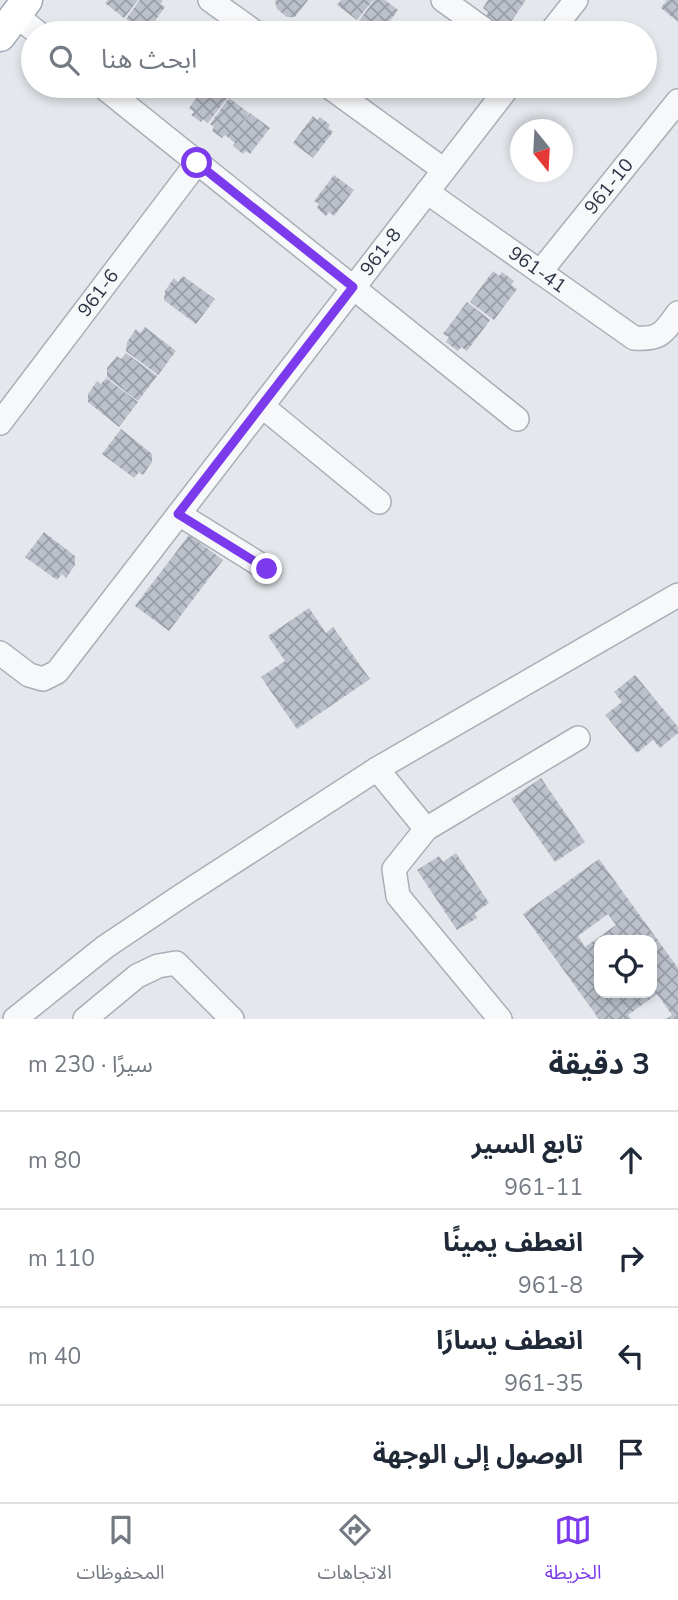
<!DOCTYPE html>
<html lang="ar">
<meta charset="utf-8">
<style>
:root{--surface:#fff;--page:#f2f2f3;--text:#1f2937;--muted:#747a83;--line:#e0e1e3;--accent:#7c3aed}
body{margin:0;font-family:"Nunito Sans","Noto Sans Arabic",sans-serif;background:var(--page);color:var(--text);direction:rtl}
.controls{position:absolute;right:21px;bottom:21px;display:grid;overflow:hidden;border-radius:14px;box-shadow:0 4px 10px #0003}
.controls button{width:63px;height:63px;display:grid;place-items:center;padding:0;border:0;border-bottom:2px solid var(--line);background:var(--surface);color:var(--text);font:35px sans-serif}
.compass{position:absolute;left:510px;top:119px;width:63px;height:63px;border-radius:50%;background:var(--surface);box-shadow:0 4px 10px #0003;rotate:162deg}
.stop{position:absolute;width:21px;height:21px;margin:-16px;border:5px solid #7c3aed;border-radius:50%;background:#fff}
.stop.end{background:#7c3aed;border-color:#fff;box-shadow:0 2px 7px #0008}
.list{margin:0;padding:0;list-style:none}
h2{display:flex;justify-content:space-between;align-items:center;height:91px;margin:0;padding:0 28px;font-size:30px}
h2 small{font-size:23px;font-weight:400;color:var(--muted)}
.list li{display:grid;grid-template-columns:46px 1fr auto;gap:21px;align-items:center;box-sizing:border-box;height:98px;padding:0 28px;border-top:2px solid var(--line)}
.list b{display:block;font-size:26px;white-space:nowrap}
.list p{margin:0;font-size:23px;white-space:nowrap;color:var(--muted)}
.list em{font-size:23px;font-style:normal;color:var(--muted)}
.icon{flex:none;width:38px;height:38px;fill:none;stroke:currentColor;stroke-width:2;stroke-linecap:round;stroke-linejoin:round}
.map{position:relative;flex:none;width:678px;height:1019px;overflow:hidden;direction:ltr}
.search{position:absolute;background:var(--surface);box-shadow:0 4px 10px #0003;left:21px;right:21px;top:21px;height:77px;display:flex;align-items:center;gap:18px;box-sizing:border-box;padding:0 24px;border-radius:38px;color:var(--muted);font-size:26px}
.sheet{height:483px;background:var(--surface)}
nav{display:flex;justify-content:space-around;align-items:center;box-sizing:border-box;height:98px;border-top:2px solid var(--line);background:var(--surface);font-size:19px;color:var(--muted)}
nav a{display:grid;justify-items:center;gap:4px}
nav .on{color:var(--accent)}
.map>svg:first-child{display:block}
</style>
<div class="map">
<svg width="678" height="1019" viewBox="0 0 678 1019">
<defs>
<pattern id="building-cross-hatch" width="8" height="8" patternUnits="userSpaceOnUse" patternTransform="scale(1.75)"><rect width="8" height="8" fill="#bbc0ca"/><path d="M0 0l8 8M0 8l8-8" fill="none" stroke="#989da6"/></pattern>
</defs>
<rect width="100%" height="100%" fill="#e4e7ec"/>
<path fill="url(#building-cross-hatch)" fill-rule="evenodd" d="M 108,0 L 138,0 L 124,18 L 105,3 Z
M 140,0 L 161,0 L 163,1 L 160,4 L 165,7 L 146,33 L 126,19 Z
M 276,0 L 308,0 L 295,17 L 287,17 L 277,9 L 275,2 Z
M 341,0 L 373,0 L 357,20 L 337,5 Z
M 374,0 L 385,0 L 398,10 L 381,33 L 375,33 L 359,21 Z
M 488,0 L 526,0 L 508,26 L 501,22 L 498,26 L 486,16 L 488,12 L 483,8 Z
M 667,0 L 678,0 L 678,22 L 661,8 Z
M 205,86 L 213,86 L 228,97 L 208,123 L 203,119 L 201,122 L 191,115 L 194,112 L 189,108 Z
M 229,98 L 249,113 L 238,130 L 250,113 L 270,128 L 250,154 L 246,151 L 243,154 L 233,146 L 235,143 L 225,135 L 222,138 L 212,131 L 214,127 L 210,124 Z
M 313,116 L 317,120 L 320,117 L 330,125 L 328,128 L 333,132 L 313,158 L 293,143 Z
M 334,175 L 354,190 L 334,216 L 329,212 L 326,216 L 317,208 L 319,204 L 314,201 Z
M 493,271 L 499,276 L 502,272 L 514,281 L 511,285 L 517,289 L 494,320 L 470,302 Z
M 183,276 L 215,299 L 196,324 L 164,300 L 165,291 L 174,278 L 178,282 Z
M 467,302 L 490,320 L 467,351 L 461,347 L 458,351 L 446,342 L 449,337 L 443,334 Z
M 145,327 L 176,351 L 158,375 L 126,351 L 127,342 L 136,329 L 140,333 Z
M 126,353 L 157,376 L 138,401 L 107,377 L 107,368 L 117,356 L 121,359 Z
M 106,378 L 138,402 L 119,427 L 88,402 L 88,394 L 97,381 L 101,384 Z
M 121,429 L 152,454 L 152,462 L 143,475 L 139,472 L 134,478 L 102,454 Z
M 44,532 L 75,556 L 75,565 L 66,578 L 62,574 L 57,580 L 25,557 Z
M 189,535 L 223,560 L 169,631 L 135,606 Z
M 309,608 L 326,633 L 333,627 L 370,679 L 297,729 L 261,677 L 285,661 L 268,636 Z
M 635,675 L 678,727 L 678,733 L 660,748 L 653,740 L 637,753 L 605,715 L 622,702 L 614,692 Z
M 541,778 L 585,842 L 555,862 L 511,799 Z
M 456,853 L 489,903 L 475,913 L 477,918 L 457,930 L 417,870 L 439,856 L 443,862 Z
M 599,859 L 678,968 L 678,1019 L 666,1019 L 672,1015 L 657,994 L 628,1015 L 631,1019 L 599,1019 L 523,914 ZM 608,914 L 616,925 L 585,947 L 578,936 ZM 599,940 L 652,940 L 652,993 L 599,993 L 599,968 L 595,962 L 599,959 Z"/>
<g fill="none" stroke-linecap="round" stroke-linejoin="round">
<g stroke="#a9aeb7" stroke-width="26">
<g id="minor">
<path d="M 210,0 L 256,33"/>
<path d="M 443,0 L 489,33"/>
<path d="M 16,15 L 38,33"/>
<path d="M 550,33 L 576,0"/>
<path d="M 102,86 L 517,419"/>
<path d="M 328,86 L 444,170"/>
<path id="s1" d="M 427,192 L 634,338 C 661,340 663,333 678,313"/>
<path id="s2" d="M 540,272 L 678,101"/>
<path d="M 262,406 L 379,502"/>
<path id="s3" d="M 0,423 L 197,163"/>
<path d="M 179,514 L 267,569"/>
<path id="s4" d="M 0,653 L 29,675 L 43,679 L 57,672 L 509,86"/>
<path d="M 377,769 L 426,829"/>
<path d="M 15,1019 L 105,947 L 181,896 L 377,769 L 678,595"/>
<path d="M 85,1019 L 137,976 L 158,966 L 176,963 L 232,1019"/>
<path d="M 500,1019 L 398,896 L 394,869 L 426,829 L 578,738"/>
</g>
</g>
<g stroke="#a3abb8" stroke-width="33">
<path id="major" d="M 0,36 L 27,0"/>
</g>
<use href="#minor" stroke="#f7f8fa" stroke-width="23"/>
<use href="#major" stroke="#fff" stroke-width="30"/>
</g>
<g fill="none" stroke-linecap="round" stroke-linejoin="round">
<path stroke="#7c3aed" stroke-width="9" d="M 197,163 L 353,287 L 178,514 L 267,569"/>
</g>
<g text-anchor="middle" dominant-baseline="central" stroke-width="7" stroke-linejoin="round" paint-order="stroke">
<g font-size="19" fill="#2b3445" stroke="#f4f6f9">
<text stroke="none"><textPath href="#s2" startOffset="110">961-10</textPath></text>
<text stroke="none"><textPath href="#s4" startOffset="597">961-8</textPath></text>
<text stroke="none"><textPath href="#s1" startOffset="135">961-41</textPath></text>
<text stroke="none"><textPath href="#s3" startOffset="163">961-6</textPath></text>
</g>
</g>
</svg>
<div class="controls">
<button><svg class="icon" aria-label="locate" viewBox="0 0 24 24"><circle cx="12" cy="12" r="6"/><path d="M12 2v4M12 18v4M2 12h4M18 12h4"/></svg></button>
</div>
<svg class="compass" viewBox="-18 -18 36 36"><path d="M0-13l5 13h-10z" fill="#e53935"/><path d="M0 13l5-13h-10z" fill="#747a83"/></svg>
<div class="stop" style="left:197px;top:163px"></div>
<div class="stop end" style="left:267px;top:569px"></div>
<div class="search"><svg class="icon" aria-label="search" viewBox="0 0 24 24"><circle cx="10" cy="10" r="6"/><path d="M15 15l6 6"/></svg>ابحث هنا</div>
</div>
<section class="sheet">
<h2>3 دقيقة<small>سيرًا · 230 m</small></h2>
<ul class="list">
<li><svg class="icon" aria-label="ahead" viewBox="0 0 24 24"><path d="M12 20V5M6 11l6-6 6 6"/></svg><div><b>تابع السير</b><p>961-11</p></div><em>80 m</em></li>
<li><svg class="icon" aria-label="right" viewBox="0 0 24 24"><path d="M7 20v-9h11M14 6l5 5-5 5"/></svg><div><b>انعطف يمينًا</b><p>961-8</p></div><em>110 m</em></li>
<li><svg class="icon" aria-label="left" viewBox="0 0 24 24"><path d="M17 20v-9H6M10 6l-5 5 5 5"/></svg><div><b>انعطف يسارًا</b><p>961-35</p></div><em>40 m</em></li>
<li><svg class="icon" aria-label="arrive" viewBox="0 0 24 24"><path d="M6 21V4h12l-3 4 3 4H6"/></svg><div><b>الوصول إلى الوجهة</b></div></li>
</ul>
</section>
<nav>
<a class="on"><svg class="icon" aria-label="map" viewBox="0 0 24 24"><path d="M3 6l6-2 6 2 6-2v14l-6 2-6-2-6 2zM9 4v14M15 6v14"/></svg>الخريطة</a>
<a><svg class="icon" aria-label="directions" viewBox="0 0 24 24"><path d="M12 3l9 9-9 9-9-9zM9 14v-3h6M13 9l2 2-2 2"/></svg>الاتجاهات</a>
<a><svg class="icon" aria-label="saved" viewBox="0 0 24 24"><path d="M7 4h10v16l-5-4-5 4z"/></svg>المحفوظات</a>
</nav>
